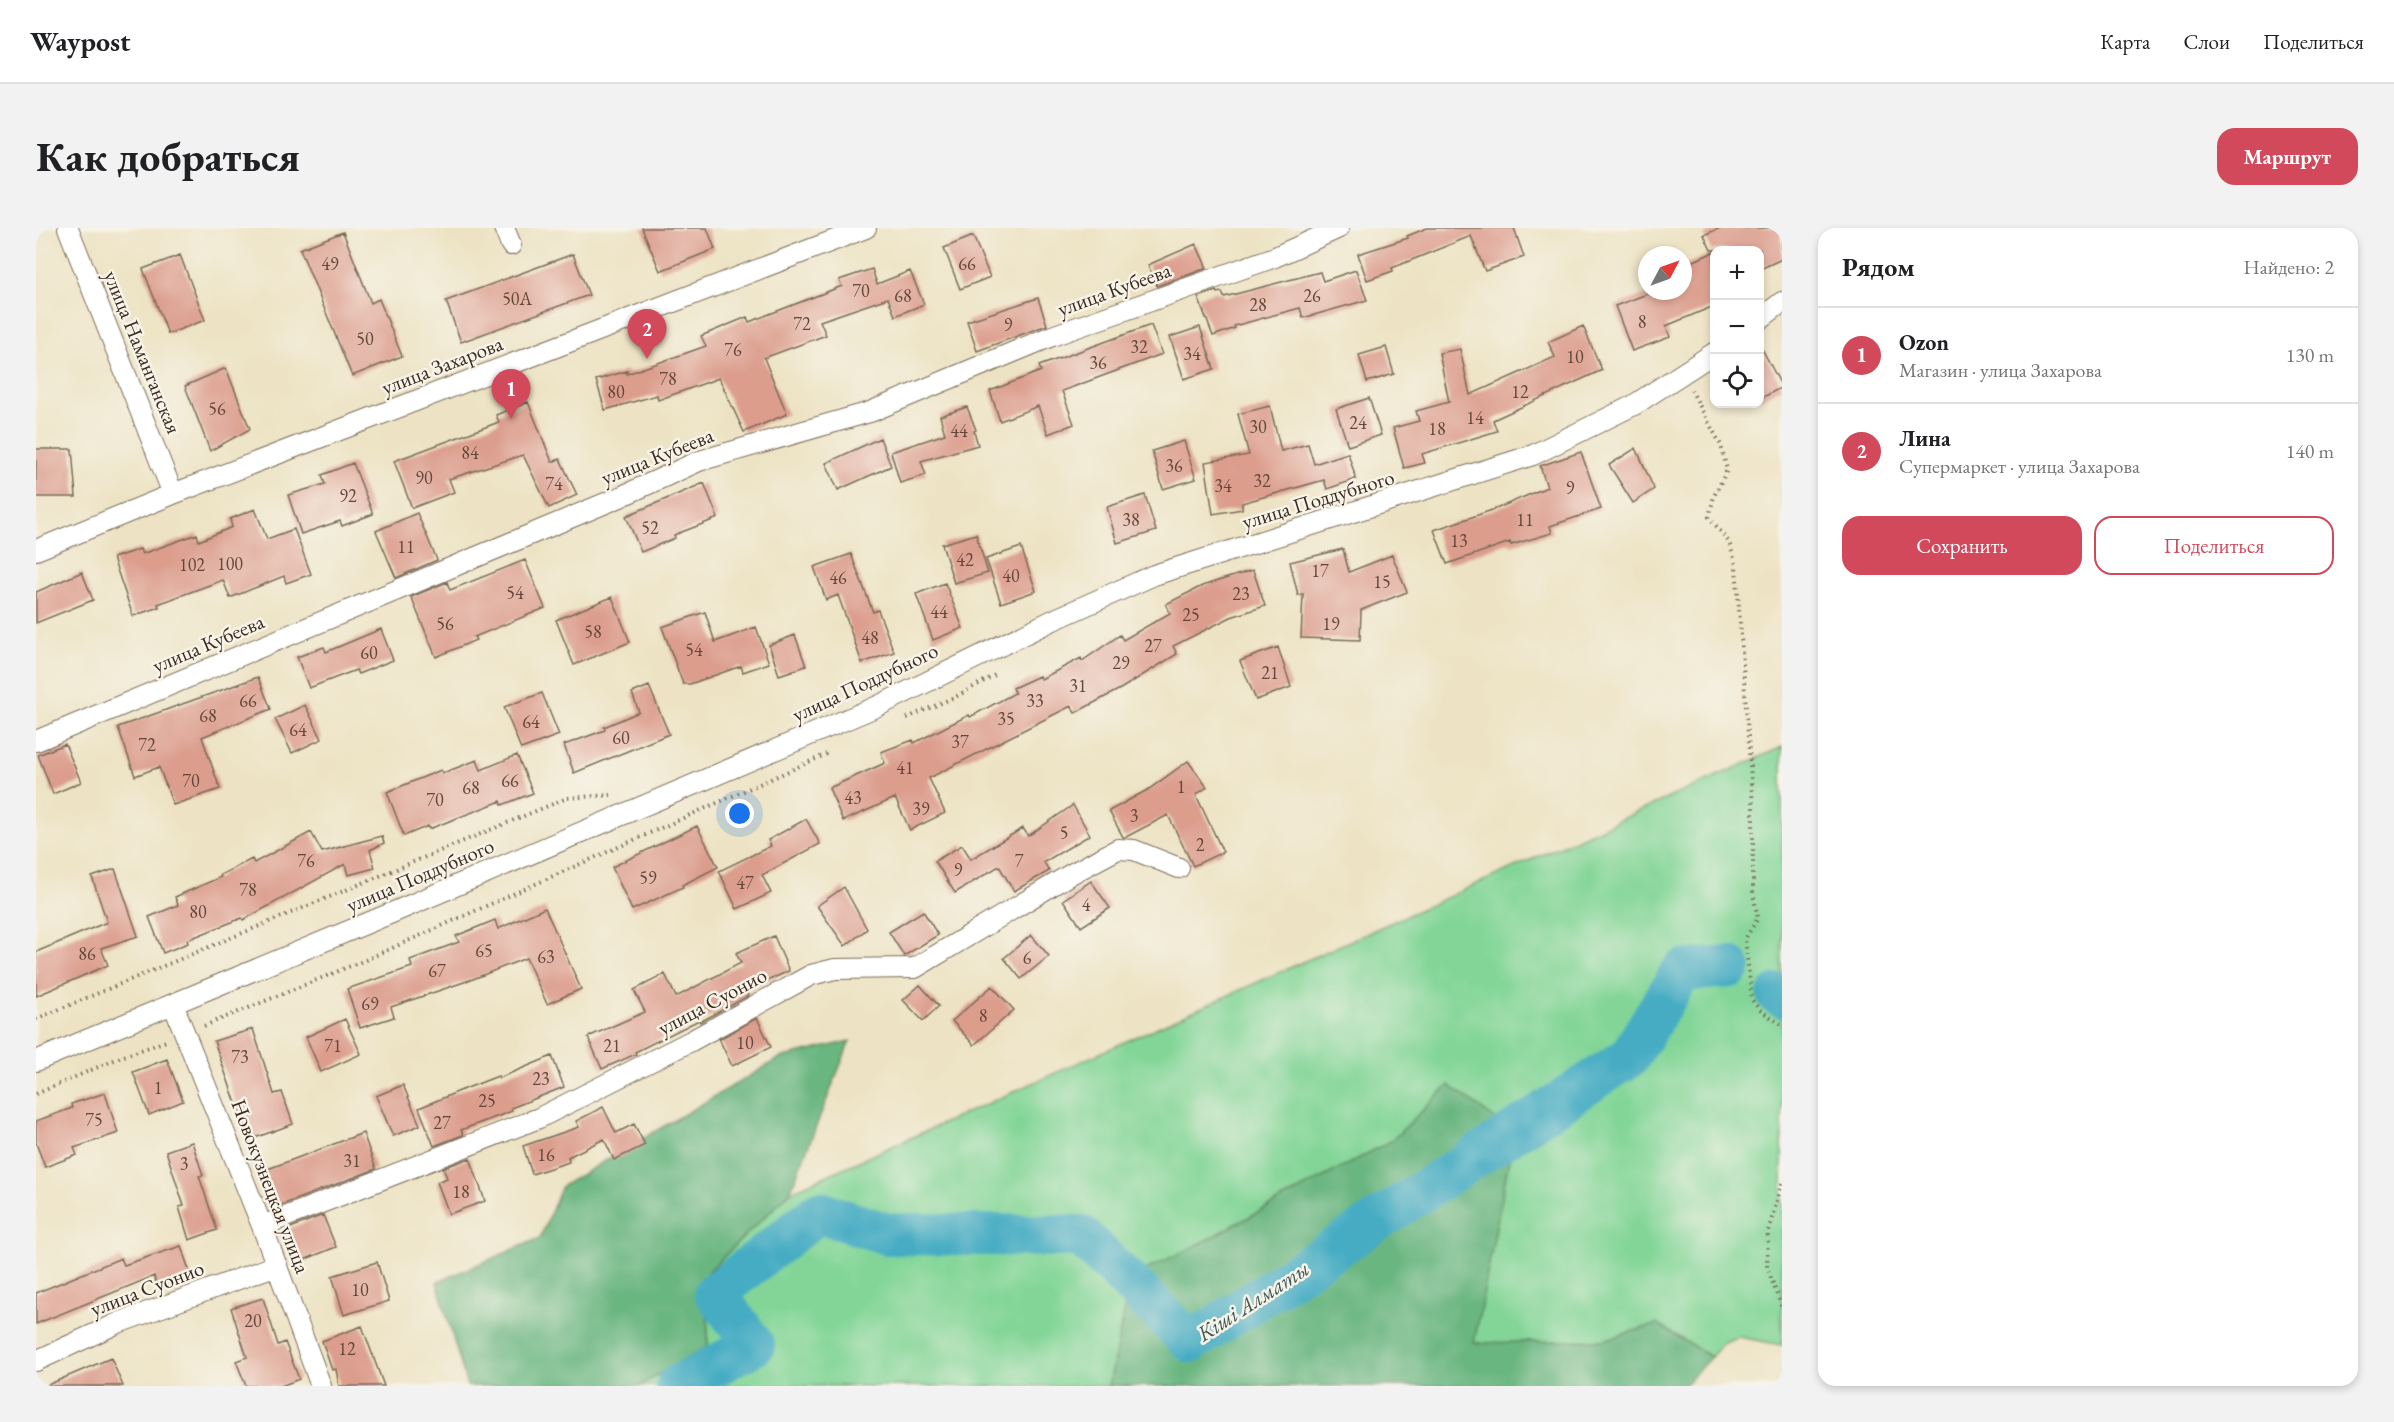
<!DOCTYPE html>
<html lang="ru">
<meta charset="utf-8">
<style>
:root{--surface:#fff;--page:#f2f2f2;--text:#202124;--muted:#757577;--line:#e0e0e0;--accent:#d1495b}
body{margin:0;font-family:"EB Garamond",serif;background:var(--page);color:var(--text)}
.controls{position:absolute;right:18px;top:18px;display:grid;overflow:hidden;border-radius:12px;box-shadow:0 3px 9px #0003}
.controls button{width:54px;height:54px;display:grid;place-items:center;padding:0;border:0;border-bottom:2px solid var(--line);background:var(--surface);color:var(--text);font:30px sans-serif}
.compass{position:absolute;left:1602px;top:18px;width:54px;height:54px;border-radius:50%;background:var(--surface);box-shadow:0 3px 9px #0003;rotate:49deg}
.you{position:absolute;left:704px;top:586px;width:21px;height:21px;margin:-15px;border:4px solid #fff;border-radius:50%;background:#1a73e8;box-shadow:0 0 0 9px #1a73e833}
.badge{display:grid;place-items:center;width:39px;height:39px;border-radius:50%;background:var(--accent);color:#fff;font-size:20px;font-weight:700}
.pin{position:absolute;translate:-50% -50px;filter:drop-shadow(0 2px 3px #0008)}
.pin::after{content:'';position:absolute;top:32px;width:21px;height:18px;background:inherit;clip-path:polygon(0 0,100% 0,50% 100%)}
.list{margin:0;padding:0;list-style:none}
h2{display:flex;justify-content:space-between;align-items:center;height:78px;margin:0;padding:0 24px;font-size:26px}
h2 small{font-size:20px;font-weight:400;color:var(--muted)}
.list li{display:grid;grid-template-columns:39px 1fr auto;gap:18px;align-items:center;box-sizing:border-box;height:96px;padding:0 24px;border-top:2px solid var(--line)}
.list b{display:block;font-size:22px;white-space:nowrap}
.list p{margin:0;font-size:20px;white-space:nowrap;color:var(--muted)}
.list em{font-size:20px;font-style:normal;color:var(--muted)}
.actions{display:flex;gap:12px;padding:18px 24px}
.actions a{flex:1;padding:14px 0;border:2px solid var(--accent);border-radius:18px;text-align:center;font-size:21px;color:var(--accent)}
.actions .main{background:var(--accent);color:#fff}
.icon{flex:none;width:33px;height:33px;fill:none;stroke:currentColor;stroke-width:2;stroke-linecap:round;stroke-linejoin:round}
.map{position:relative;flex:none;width:1746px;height:1158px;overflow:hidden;border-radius:18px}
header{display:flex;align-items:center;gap:36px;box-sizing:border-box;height:84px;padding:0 30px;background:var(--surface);border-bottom:2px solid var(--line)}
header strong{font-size:28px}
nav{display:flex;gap:33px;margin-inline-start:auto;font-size:21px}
.intro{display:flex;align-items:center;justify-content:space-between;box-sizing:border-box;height:144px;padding:0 36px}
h1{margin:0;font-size:42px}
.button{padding:15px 27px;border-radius:18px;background:var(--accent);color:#fff;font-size:21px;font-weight:700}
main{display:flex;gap:36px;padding:0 36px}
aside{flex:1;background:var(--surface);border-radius:18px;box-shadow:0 3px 9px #0003}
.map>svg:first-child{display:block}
</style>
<header>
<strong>Waypost</strong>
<nav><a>Карта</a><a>Слои</a><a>Поделиться</a></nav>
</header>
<div class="intro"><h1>Как добраться</h1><a class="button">Маршрут</a></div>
<main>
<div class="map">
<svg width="1746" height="1158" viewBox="0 0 1746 1158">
<rect width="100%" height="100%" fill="#f7f3e8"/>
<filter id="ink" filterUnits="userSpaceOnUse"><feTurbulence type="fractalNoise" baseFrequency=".0167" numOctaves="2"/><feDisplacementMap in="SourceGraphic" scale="12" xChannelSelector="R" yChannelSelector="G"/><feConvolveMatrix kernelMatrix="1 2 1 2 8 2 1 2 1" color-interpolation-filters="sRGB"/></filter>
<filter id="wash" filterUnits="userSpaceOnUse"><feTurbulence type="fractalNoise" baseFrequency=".008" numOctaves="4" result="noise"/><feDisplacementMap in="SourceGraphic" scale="24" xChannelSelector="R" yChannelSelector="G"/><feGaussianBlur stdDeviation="1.35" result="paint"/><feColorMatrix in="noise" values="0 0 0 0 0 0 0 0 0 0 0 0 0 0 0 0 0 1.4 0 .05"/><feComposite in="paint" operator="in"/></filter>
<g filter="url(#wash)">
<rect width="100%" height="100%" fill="#ede3c4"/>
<path fill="#82d597" stroke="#5e805a" stroke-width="1.5" d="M 1746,519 L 1746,1117 L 1702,1109 L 1688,1114 L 1675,1129 L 1621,1096 L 1568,1112 L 1437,1116 L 1478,905 L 1413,857 L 1355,913 L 1163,1016 L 1095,1049 L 1073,1158 L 603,1158 L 672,1118 L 671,1045 L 754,964 Z"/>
<path fill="#69b680" stroke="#52704f" stroke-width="1.5" d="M 814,813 L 754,964 L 671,1045 L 672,1118 L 603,1158 L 431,1158 L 401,1054 L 504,1010 L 526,958 L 744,830 Z
M 1413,857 L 1478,905 L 1438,1115 L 1568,1112 L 1621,1096 L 1675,1129 L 1647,1158 L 1073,1158 L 1095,1049 L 1163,1016 L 1355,913 Z"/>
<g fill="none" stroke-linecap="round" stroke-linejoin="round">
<path stroke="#44acc3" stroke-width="42" d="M 1742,767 L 1746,769
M 641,1158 L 718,1117 L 679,1065 L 783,984 L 851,1006 L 1045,1008 L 1155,1114 L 1593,829 L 1646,743 L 1694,739"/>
</g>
<g id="blocks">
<path fill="#dc9d8d" d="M 606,0 L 671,0 L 679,21 L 624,43 Z
M 1391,0 L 1478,0 L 1488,29 L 1449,43 L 1435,8 L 1356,40 L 1357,43 L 1331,52 L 1322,26 L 1372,10 L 1371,8 Z
M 1684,0 L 1746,0 L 1746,31 L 1724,41 L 1724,22 L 1675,22 L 1668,7 Z
M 307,4 L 335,75 L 343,71 L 366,128 L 316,148 L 264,21 Z
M 937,8 L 954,49 L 924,61 L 908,20 Z
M 1160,16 L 1171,40 L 1121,58 L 1112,37 Z
M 1678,24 L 1678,78 L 1630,98 L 1634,109 L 1596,123 L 1579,78 L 1619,63 L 1647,63 L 1647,38 Z
M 537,26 L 553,67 L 425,114 L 410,73 Z
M 144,27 L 169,92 L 132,106 L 107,41 Z
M 836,41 L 841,56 L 874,43 L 888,76 L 859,88 L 852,70 L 784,93 L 790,107 L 728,130 L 751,186 L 708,204 L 683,150 L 622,172 L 621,167 L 569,182 L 560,152 L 591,143 L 591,146 L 670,118 L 665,108 L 711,89 L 713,94 L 806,58 L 803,52 Z
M 1320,42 L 1331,72 L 1267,90 L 1264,80 L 1198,98 L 1199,100 L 1177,108 L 1162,69 L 1180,63 L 1181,65 L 1186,64 L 1188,69 L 1284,44 L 1287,53 Z
M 1002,70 L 1011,97 L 941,123 L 931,93 Z
M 1115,97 L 1126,126 L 1026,163 L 1038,196 L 1012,206 L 1002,178 L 964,193 L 954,163 L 1005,143 L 1003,138 Z
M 1547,98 L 1566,142 L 1457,192 L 1461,203 L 1386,226 L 1389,235 L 1368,240 L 1357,200 L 1383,193 L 1380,183 L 1413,174 L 1403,125 L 1424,121 L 1434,167 L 1519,129 L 1512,114 Z
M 1164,99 L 1178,141 L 1148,151 L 1134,109 Z
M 1724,117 L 1746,159 L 1724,171 Z
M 1350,119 L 1358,146 L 1331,154 L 1323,127 Z
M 190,140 L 214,201 L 174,223 L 149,158 Z
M 1333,170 L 1345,207 L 1312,218 L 1300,181 Z
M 492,174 L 516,234 L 524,231 L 541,267 L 513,280 L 487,227 L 413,251 L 418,264 L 376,280 L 358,233 L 463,194 L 460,187 Z
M 1234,178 L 1245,223 L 1272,216 L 1278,236 L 1312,225 L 1320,251 L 1291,261 L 1288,252 L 1206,275 L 1206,281 L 1177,286 L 1169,234 L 1213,227 L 1202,186 Z
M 931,179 L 940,202 L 938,203 L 942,217 L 885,233 L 890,247 L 864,255 L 855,224 L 909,206 L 904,188 Z
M 844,210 L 855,238 L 802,262 L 790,235 Z
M 1148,213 L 1160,251 L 1127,261 L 1116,223 Z
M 1600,220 L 1618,261 L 1597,275 L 1573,237 Z
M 0,221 L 36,221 L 40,269 L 0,269 Z
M 1545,224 L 1565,281 L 1514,298 L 1516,305 L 1475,317 L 1474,314 L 1411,336 L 1398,302 L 1462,280 L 1511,259 L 1504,238 Z
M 317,235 L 337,286 L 306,298 L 304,293 L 265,306 L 252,267 L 289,256 L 286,247 Z
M 668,255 L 682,290 L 638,307 L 639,310 L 605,324 L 590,288 Z
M 1109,267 L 1120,303 L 1081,315 L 1071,279 Z
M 219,281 L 231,311 L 258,301 L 275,346 L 250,355 L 248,348 L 194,370 L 187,352 L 122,376 L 123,379 L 97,388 L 77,330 L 104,321 L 106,326 L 161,306 L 163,313 L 196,299 L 194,291 Z
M 381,285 L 401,332 L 360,350 L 340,303 Z
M 940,306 L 952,345 L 918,355 L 906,316 Z
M 985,319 L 1000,363 L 965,375 L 950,331 Z
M 1307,321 L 1313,344 L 1356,327 L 1371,364 L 1325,382 L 1324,412 L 1265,410 L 1267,366 L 1262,367 L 1254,334 Z
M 815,326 L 837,384 L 842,382 L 858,424 L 826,435 L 802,367 L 790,372 L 778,339 Z
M 489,332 L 509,380 L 438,409 L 440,412 L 400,429 L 375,369 L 411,354 L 414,362 Z
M 1217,342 L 1229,378 L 1195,389 L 1137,418 L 1141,426 L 1086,460 L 1039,485 L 1035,478 L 893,550 L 909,585 L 874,602 L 859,570 L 807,593 L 793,560 L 849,535 L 845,524 L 877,512 L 878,515 L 933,487 L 934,489 L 979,465 L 977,460 L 1003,448 L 1005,451 L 1045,430 L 1046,433 L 1084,407 L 1087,412 L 1134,385 L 1130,376 L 1166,358 Z
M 46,344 L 57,372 L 0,395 L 0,364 Z
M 909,355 L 927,400 L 897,412 L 880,366 Z
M 576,369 L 594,414 L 538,437 L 520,392 Z
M 669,384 L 679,414 L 720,399 L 733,435 L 707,444 L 705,438 L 654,456 L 647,456 L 626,399 Z
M 345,401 L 357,432 L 322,446 L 320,442 L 273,460 L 261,429 L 288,419 L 290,424 Z
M 759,407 L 770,438 L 743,447 L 733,417 Z
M 1242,419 L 1255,459 L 1220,472 L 1204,433 Z
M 222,449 L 235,481 L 166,509 L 184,561 L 137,577 L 123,539 L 99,548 L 82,499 Z
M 613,458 L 633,506 L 538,545 L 528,517 L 569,502 L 568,499 L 603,484 L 596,465 Z
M 506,465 L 523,507 L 485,521 L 468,479 Z
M 269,477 L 286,511 L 256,525 L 239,491 Z
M 29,516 L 45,554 L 17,566 L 2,527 Z
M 481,527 L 497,565 L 466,577 L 465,573 L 393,601 L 392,598 L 368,608 L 351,564 L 405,542 L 407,545 L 441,532 L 445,542 Z
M 1152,533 L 1171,559 L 1160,567 L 1187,624 L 1157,638 L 1132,587 L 1090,609 L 1087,609 L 1073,583 L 1113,561 Z
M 1037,577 L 1054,607 L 1008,634 L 1013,643 L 978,663 L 963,638 L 919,665 L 899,633 L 926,617 L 935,631 L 987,600 L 992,608 Z
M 770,591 L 784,616 L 726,647 L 735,665 L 701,681 L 683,643 L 735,618 L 732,612 Z
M 661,598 L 682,639 L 646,657 L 647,659 L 596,682 L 576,639 Z
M 275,604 L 286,624 L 346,608 L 348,615 L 334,622 L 339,640 L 312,647 L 309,636 L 207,692 L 206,690 L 151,712 L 152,715 L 127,725 L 113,689 L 142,677 L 139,669 L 185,649 L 184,647 L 216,631 L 218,635 Z
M 79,641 L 102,708 L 65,720 L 72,737 L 0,768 L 0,724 L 71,694 L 56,649 Z
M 1055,653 L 1074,680 L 1045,699 L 1027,672 Z
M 808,659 L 831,701 L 809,718 L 781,678 Z
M 509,680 L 545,761 L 511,776 L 490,730 L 437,751 L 355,779 L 358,789 L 324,800 L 311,761 L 376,739 L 374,732 L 423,714 L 420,708 L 459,692 L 462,701 Z
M 887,683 L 902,707 L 868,728 L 853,704 Z
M 995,707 L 1013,728 L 985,751 L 968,730 Z
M 738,708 L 753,743 L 710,762 L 712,768 L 664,794 L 663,792 L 599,824 L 600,826 L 566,841 L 552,809 L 609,784 L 598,762 L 629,746 L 640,769 L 705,735 L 700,725 Z
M 884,757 L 903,778 L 887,793 L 867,772 Z
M 956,758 L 978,782 L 938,817 L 916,793 Z
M 721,790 L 735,819 L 696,838 L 683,811 Z
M 309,791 L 325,826 L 285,844 L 270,809 Z
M 217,801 L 238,866 L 246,864 L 257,896 L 213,912 L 178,813 Z
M 516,828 L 528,859 L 475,880 L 476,883 L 425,902 L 427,907 L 398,918 L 383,880 L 426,862 L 462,848 L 463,850 Z
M 131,831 L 147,873 L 113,887 L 97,844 Z
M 367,857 L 384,897 L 357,908 L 340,868 Z
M 69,865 L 82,905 L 38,920 L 41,927 L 9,939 L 0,915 L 0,893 L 36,880 L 35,876 Z
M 567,879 L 580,905 L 598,896 L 609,917 L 578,932 L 568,911 L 532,929 L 533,934 L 496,946 L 487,918 L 543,899 L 540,893 Z
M 327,905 L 340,941 L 243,978 L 243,976 L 237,979 L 224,944 Z
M 156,914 L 167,947 L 163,948 L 181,1002 L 153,1012 L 143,979 L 148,978 L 130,923 Z
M 434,930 L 449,973 L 413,986 L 401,954 L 411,950 L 407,940 Z
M 287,987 L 300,1019 L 265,1033 L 252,1001 Z
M 145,1018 L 155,1048 L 121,1059 L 118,1048 L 0,1096 L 0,1065 L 85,1030 L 88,1037 Z
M 341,1034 L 353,1073 L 308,1087 L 296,1048 Z
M 227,1070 L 242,1117 L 249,1114 L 263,1151 L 245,1158 L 210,1158 L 200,1133 L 211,1129 L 195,1080 Z
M 326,1098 L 348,1158 L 303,1158 L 300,1141 L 296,1142 L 286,1113 Z
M 75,1130 L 87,1158 L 9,1158 Z"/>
</g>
</g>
<g filter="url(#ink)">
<use href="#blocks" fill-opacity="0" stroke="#796b58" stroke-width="1.5"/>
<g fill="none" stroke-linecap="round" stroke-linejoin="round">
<g stroke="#796b58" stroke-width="22">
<path id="street" d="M 32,0 L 137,266
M 468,0 L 475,17
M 1724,91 L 1746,74
M 0,322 L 137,266 L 830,0
M 0,513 L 584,269 L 663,233 L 834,184 L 1016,108 L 1239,29 L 1303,0
M 137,776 L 226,998 L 285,1158
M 0,833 L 358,684 L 842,478 L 1015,393 L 1118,347 L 1497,227 L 1598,177 L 1678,125
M 226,998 L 503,890 L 655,813 L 775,747 L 799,741 L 879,740 L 1035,646 L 1082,621 L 1098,622 L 1143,640
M 0,1133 L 82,1095 L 241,1037"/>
</g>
<path stroke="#796b58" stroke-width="4" stroke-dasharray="1.5 4.5" stroke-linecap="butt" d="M 1655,162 L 1685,217 L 1691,242 L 1678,268 L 1673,289 L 1693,314 L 1700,337 L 1717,579 L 1717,666 L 1722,690 L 1709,711 L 1716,772 L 1724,782 L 1746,797
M 871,490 L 921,468 L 961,446
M 0,791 L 531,570 L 575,567
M 168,798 L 327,733 L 793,525
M 0,866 L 85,829 L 130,813
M 1746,955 L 1732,1004 L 1731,1039 L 1746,1080"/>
<use href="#street" stroke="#fff" stroke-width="20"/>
</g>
</g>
<g text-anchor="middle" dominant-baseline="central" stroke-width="5" stroke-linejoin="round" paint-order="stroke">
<g font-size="18" fill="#63473a">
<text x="294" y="35">49</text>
<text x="931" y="35">66</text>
<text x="825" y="62">70</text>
<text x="867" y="67">68</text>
<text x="1276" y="67">26</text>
<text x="481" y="70">50А</text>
<text x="1222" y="76">28</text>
<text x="1606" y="93">8</text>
<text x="766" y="95">72</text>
<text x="972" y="96">9</text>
<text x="329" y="110">50</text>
<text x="1103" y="118">32</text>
<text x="697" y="121">76</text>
<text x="1156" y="125">34</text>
<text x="1539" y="128">10</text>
<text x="1062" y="134">36</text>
<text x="632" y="150">78</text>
<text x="580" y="163">80</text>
<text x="1484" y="163">12</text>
<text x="181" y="180">56</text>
<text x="1439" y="189">14</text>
<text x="1322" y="194">24</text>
<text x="1222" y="198">30</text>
<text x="1401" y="200">18</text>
<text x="923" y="202">44</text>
<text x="434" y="224">84</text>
<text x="1138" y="237">36</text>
<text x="388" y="249">90</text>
<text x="1226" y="252">32</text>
<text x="518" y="255">74</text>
<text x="1187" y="257">34</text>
<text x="1534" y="259">9</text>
<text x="312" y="267">92</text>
<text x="1095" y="291">38</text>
<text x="1489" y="291">11</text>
<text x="614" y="299">52</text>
<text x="1423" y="312">13</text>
<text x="370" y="318">11</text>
<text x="929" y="331">42</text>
<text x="194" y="335">100</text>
<text x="156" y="336">102</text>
<text x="1284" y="342">17</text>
<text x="975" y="347">40</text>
<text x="802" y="349">46</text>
<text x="1346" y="353">15</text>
<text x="479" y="364">54</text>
<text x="1205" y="365">23</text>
<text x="903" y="383">44</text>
<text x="1155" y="386">25</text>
<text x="409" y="395">56</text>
<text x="1295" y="395">19</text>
<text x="557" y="403">58</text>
<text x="834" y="409">48</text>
<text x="1117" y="417">27</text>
<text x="658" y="421">54</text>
<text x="333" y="424">60</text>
<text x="1085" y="434">29</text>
<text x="1234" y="444">21</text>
<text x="1042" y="457">31</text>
<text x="212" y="472">66</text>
<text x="999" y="472">33</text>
<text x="172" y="487">68</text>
<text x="970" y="490">35</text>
<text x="495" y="493">64</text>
<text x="262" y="501">64</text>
<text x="585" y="509">60</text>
<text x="924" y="513">37</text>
<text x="111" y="516">72</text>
<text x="869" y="539">41</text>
<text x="155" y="552">70</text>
<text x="474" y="552">66</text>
<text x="1145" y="558">1</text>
<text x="435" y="559">68</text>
<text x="817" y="569">43</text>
<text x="399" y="571">70</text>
<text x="885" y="580">39</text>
<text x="1098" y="587">3</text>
<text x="1028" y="604">5</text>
<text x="1164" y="616">2</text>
<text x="270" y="632">76</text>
<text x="983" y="632">7</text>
<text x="922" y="641">9</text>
<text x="612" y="649">59</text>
<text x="709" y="654">47</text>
<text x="212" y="661">78</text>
<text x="1050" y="676">4</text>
<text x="162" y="683">80</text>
<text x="448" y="722">65</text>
<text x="51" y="725">86</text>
<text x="510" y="728">63</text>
<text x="991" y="729">6</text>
<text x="401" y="742">67</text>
<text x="334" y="775">69</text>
<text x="947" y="787">8</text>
<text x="709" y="814">10</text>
<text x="297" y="817">71</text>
<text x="576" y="817">21</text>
<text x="204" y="828">73</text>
<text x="505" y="850">23</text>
<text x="122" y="859">1</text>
<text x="451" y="872">25</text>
<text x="58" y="891">75</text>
<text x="406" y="894">27</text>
<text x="510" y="926">16</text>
<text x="316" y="932">31</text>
<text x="148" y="935">3</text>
<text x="425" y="963">18</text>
<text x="324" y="1061">10</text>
<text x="217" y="1092">20</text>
<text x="311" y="1120">12</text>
</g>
<g font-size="21" fill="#3b2a1e" stroke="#f7f3e8">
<text transform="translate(1078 61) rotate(-20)">улица Кубеева</text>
<text transform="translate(107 124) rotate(68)">улица Наманганская</text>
<text transform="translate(406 137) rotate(-21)">улица Захарова</text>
<text transform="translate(621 228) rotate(-22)">улица Кубеева</text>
<text transform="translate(1282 271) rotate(-17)">улица Поддубного</text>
<text transform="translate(172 415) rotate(-23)">улица Кубеева</text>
<text transform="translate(829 454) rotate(-25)">улица Поддубного</text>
<text transform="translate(384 647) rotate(-23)">улица Поддубного</text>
<text transform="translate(676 773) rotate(-28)">улица Суонио</text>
<text transform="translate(235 958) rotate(69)">Новокузнецкая улица</text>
<text transform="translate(111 1060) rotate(-21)">улица Суонио</text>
</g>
<g font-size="22" font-style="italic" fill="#3e5858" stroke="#f7f3e8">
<text transform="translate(1217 1073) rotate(-33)">Кіші Алматы</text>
</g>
</g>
</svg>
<div class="controls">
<button>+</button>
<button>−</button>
<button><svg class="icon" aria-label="locate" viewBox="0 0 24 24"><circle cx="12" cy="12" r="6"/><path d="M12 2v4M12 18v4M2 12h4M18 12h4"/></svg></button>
</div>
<svg class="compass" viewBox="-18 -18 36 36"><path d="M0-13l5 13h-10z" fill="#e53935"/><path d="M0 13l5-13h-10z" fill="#757577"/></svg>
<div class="you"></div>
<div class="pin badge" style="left:475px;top:191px">1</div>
<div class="pin badge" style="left:611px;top:131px">2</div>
</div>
<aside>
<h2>Рядом<small>Найдено: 2</small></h2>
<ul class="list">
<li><span class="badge">1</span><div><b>Ozon</b><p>Магазин · улица Захарова</p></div><em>130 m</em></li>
<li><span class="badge">2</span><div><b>Лина</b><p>Супермаркет · улица Захарова</p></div><em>140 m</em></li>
</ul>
<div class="actions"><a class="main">Сохранить</a><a>Поделиться</a></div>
</aside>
</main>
